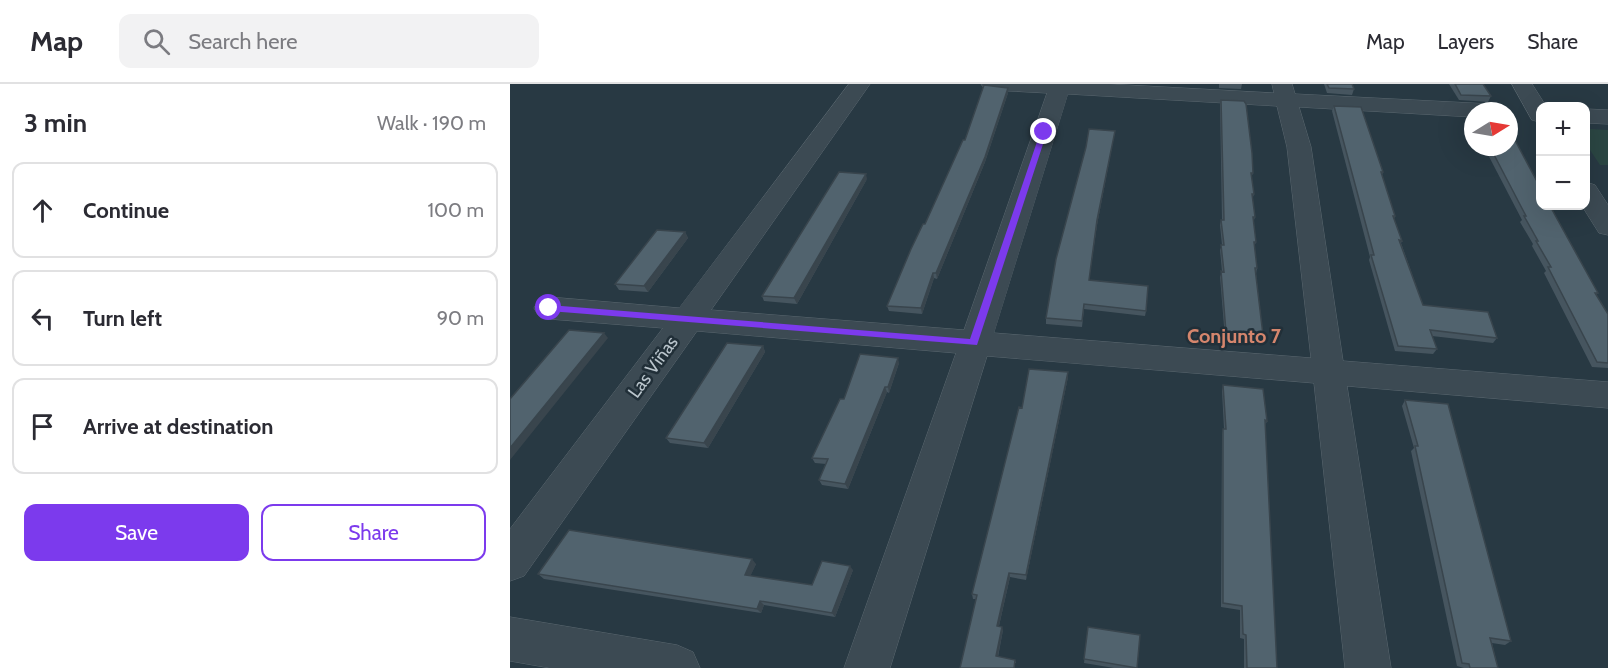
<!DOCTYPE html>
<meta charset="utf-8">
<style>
:root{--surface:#fff;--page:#f2f2f3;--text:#2b2b33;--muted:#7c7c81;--line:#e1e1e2;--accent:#7c3aed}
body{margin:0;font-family:Cabin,sans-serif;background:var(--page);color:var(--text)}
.controls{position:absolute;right:18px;top:18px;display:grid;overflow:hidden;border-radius:12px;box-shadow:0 6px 24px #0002}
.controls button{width:54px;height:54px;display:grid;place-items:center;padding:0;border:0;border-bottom:2px solid var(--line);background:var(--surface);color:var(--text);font:30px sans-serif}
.compass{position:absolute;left:954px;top:18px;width:54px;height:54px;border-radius:50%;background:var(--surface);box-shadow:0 6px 24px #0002;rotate:79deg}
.stop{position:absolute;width:18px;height:18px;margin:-14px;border:4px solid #7c3aed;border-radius:50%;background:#fff}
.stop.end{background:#7c3aed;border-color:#fff;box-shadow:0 2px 6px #0008}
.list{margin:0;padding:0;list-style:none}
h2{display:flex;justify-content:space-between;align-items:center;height:78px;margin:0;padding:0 24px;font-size:26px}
h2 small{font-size:20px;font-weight:400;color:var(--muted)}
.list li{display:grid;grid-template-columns:39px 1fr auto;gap:18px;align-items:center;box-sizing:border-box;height:96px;margin:0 12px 12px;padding:0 12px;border:2px solid var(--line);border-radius:12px}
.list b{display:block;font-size:22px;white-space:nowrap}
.list em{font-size:20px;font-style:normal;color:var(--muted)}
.actions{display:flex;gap:12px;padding:18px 24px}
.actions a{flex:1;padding:14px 0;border:2px solid var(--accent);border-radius:12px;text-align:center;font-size:21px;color:var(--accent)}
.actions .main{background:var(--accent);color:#fff}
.icon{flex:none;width:33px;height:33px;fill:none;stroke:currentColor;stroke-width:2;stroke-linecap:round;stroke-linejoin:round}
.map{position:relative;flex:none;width:1098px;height:584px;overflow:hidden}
header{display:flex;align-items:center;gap:36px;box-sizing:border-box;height:84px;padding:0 30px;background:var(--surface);border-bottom:2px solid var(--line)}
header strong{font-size:28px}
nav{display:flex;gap:33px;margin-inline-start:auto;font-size:21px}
.search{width:420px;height:54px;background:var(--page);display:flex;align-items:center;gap:15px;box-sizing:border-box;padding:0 21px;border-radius:12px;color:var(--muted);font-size:22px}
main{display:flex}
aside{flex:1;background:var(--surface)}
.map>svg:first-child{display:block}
</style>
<header>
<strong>Map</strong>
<div class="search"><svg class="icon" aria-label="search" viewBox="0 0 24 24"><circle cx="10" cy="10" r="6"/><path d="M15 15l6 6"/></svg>Search here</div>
<nav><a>Map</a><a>Layers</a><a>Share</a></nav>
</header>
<main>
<aside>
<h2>3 min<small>Walk · 190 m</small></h2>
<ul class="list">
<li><svg class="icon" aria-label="ahead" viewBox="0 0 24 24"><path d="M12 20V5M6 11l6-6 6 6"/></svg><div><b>Continue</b></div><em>100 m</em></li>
<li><svg class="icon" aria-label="left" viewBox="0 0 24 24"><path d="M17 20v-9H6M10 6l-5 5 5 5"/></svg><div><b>Turn left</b></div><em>90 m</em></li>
<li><svg class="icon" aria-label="arrive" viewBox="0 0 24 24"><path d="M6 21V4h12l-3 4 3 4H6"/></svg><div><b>Arrive at destination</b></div></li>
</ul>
<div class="actions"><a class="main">Save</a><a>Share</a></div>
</aside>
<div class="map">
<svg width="1098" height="584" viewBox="0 0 1098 584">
<rect width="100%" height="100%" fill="#283943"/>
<path fill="#2b4643" d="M 1080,45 L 1098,46 L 1098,81 L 1090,81 L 1076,60 L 1076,47 Z"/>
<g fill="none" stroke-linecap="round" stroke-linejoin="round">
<g stroke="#5b6870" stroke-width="1">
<path id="minor" d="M 339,0 L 360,0 L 201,226 L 454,246 L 537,9 L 481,6 L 474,4 L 471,0 L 598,0 L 764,9 L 762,0 L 782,0 L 785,10 L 981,20 L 989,22 L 992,27 L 963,27 L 963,33 L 789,23 L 801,63 L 833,277 L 1098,298 L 1098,324 L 837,302 L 881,584 L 835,584 L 804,299 L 477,272 L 380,584 L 334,584 L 446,269 L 187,247 L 14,492 L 0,497 L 0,445 L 153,244 L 39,235 L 28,231 L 24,224 L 28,217 L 39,213 L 169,224 ZM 558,10 L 767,22 L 777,63 L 801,274 L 484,249 Z
M 1002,0 L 1022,0 L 1036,22 L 1030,22 L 1030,38 L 1022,36 Z
M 1076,25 L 1098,26 L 1098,40 L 1076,39 Z
M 1076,98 L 1085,101 L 1098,121 L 1098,151 L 1089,149 L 1072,122 L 1076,122 Z
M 0,533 L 167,561 L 183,568 L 190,584 L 40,584 L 0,577 Z"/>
</g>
<use href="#minor" fill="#3c4a53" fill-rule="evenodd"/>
</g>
<path fill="#46555f" d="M 709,0 L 732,0 L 731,5 L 709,4 Z
M 814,0 L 842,0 L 844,5 L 842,11 L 817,9 Z
M 939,0 L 973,0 L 981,12 L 978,18 L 949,16 Z
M 498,4 L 498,9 L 475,78 L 427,195 L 424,194 L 412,230 L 379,227 L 377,222 L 455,56 Z
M 711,16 L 743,89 L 741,94 L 744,110 L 742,116 L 745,133 L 743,139 L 746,158 L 744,163 L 747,184 L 746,190 L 753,251 L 751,257 L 715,254 L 710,193 L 712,187 L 710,166 L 712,161 L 710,141 L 711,136 L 712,136 L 710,21 Z
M 824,22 L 873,88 L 872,91 L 885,132 L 884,135 L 892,157 L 891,159 L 913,221 L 987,254 L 983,259 L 922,252 L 927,265 L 923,270 L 885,267 L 859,176 L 860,173 L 822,27 Z
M 963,30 L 963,41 L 960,35 Z
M 605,47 L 587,141 L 579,196 L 636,227 L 635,232 L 574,225 L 572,243 L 536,240 L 536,234 Z
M 974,63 L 999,63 L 1088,209 L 1086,211 L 1098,230 L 1098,284 L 1082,283 L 1034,189 L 1036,187 L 1022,162 L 1023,160 L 1010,138 L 1012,136 Z
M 357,95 L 287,220 L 254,217 L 252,212 Z
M 175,148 L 178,154 L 138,208 L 109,206 L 105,200 Z
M 253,262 L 255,268 L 198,364 L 160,359 L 156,354 Z
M 389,279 L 379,309 L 377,308 L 338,405 L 312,401 L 309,396 L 316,380 L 305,379 L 302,374 L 334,315 Z
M 558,288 L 558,293 L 516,496 L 500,493 L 489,542 L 493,546 L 488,573 L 505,576 L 506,579 L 450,584 L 466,515 L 463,515 L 462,510 L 512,324 Z
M 713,301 L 757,337 L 755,342 L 767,584 L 734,584 L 734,555 L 730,554 L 730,526 L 711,523 L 712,350 L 713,345 L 714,345 L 712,307 Z
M 895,316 L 1001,557 L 995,561 L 982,559 L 988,584 L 954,584 L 947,582 L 901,367 L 904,364 L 892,322 Z
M 246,480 L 240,492 L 302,501 L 343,486 L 325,533 L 254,521 L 251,529 L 34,495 L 28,490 Z
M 578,543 L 627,584 L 604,584 L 574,579 Z"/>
<path fill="#39454d" d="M 498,4 L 498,9 L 475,78 L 427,195 L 426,189 Z
M 605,47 L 587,141 L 578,202 L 587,136 Z
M 356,90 L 357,95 L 287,220 L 284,214 Z
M 175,148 L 178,154 L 138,208 L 134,202 Z
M 423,189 L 424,194 L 412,230 L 411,224 Z
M 94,249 L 98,254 L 0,376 L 0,364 Z
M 253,262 L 255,268 L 198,364 L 194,359 Z
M 388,274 L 389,279 L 379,309 L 378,303 Z
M 558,288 L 558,293 L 516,496 L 516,491 Z
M 375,303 L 377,308 L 338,405 L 335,400 Z
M 242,475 L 246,480 L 239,495 L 235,491 Z
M 340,482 L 343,486 L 325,533 L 322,529 Z
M 499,489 L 500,493 L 488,546 L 487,542 Z
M 250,517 L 254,521 L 251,529 L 247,525 Z
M 492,543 L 493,546 L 487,576 L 486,572 Z"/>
<path fill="#51636e" stroke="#39454d" stroke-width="1.5" d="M 817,0 L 842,0 L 844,5 L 819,4 Z
M 945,0 L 973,0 L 981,12 L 951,11 Z
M 474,1 L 498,4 L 475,73 L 426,189 L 423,189 L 411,224 L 377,222 L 401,165 L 413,140 L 415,140 L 453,56 L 455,56 Z
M 711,16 L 734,17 L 736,20 L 742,69 L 743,89 L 741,89 L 744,110 L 742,110 L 745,133 L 743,133 L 746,158 L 744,158 L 747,184 L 745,184 L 753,251 L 716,248 L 711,187 L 714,188 L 711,161 L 714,161 L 711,136 L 714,136 Z
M 824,22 L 851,23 L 873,88 L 871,88 L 885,132 L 883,132 L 892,157 L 889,156 L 913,221 L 978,228 L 987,254 L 920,246 L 927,265 L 888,262 L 861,171 L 864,171 Z
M 968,24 L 988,24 L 989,27 L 968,27 Z
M 579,45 L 605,47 L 587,136 L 579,196 L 638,202 L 636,227 L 574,220 L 572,237 L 536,234 L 546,175 L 576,63 Z
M 999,45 L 1030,103 L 1030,122 L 1040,122 L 1088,209 L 1085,209 L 1098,230 L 1098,279 L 1087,278 L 1038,183 L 1041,183 L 1026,157 L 1028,157 L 1014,132 L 1016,132 L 980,63 L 999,63 Z
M 329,88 L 356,90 L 284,214 L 252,212 Z
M 147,146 L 175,148 L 134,202 L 105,200 Z
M 59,246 L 94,249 L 0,364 L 0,315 Z
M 217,259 L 253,262 L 194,359 L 156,354 Z
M 350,270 L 388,274 L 378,303 L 375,303 L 335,400 L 309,396 L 318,375 L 302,374 L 330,315 L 334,315 Z
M 519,285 L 558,288 L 516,491 L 499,489 L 487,542 L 492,543 L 486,572 L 505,576 L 504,584 L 450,584 L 467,511 L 462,510 L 509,323 L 512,324 Z
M 713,301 L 753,305 L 757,337 L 755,336 L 767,584 L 737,584 L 736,551 L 733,550 L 732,522 L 713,519 L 713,345 L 716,345 Z
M 895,316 L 938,320 L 1001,557 L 980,554 L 988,584 L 960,584 L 959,580 L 952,579 L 905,362 L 908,362 Z
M 59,446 L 242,475 L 235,491 L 302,501 L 312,477 L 340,482 L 322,529 L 250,517 L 247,525 L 28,490 Z
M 578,543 L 630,551 L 627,584 L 574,575 Z"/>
<path fill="#7c3aed" d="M 531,46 L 537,48 L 467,261 L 39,227 L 35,224 L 39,221 L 460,255 Z"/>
<g text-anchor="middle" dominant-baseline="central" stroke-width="5" stroke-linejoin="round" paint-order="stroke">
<g font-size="18" fill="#bac5cc" stroke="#212f38">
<text transform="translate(143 283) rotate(-54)">Las Viñas</text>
</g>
<g font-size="20" font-weight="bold" fill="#d5866d" stroke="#212f38">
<text x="724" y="252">Conjunto 7</text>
</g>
</g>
</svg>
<div class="controls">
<button>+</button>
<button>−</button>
</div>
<svg class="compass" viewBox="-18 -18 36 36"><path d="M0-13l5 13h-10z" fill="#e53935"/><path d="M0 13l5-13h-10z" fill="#7c7c81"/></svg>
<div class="stop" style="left:39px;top:224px"></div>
<div class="stop end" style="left:534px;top:48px"></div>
</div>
</main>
